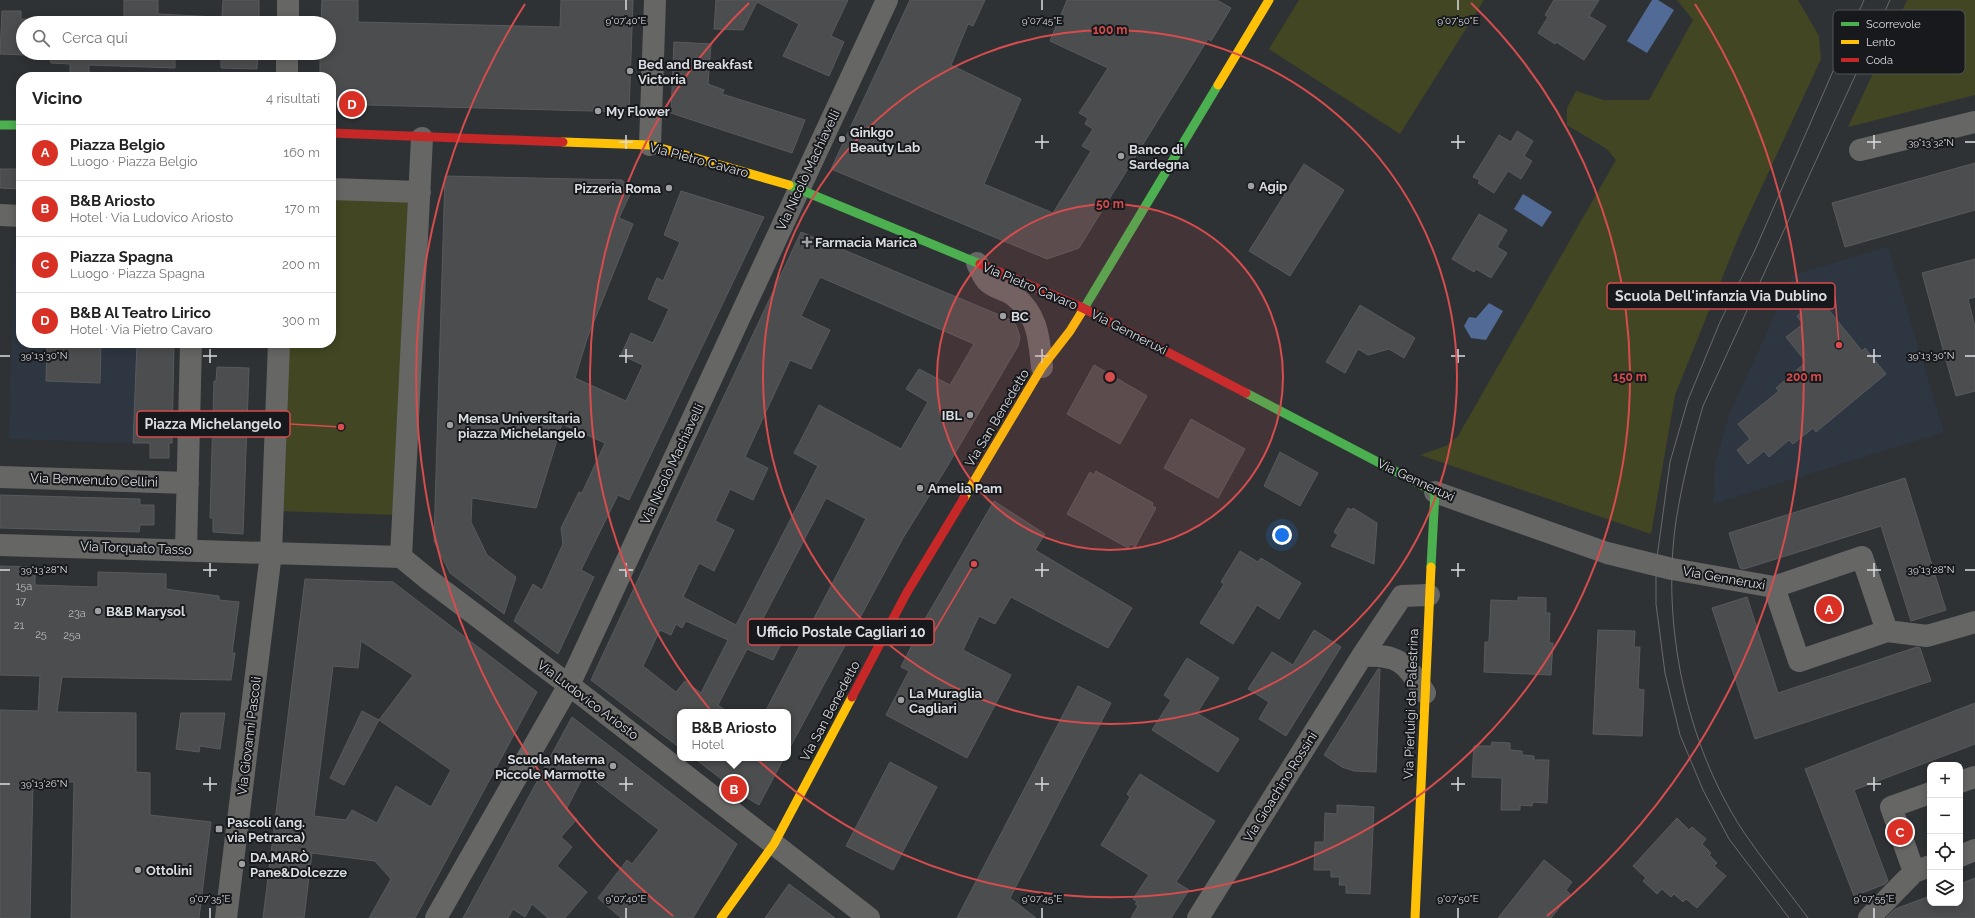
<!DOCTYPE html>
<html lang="it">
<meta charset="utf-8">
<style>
:root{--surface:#fff;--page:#f6f6f6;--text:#222;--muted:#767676;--line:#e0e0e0;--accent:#d93025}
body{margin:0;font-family:Raleway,sans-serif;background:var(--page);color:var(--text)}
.controls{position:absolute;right:12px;bottom:12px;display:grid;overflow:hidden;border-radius:8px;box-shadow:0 2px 10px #0003}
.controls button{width:36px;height:36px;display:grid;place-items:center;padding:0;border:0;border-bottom:1px solid var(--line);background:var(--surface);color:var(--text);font:20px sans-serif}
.you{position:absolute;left:1282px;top:535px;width:14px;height:14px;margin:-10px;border:3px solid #fff;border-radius:50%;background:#1a73e8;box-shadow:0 0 0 6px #1a73e833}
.badge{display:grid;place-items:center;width:26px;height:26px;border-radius:50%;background:var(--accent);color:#fff;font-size:13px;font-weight:700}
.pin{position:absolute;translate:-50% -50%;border:2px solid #fff;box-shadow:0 1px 4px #0006}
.popup{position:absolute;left:677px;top:709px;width:114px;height:52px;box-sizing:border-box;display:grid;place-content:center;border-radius:8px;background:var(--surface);filter:drop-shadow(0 1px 3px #0005);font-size:13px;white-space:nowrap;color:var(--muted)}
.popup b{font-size:15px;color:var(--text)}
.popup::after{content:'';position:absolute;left:50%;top:100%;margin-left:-8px;border:8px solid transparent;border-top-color:var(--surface)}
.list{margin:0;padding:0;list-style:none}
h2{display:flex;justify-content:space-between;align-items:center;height:52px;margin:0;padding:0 16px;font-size:17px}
h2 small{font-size:13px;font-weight:400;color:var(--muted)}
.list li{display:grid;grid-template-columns:26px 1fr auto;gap:12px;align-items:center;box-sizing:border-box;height:56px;padding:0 16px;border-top:1px solid var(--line)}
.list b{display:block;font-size:15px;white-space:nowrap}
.list p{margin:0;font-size:13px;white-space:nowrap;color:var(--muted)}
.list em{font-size:13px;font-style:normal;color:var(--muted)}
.icon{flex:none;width:22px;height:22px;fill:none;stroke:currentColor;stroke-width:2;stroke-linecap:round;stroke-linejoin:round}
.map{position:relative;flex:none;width:1975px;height:918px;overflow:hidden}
.search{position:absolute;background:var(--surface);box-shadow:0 2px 10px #0003;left:16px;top:16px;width:320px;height:44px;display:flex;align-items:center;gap:10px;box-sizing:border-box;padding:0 14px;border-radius:22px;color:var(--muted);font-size:15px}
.panel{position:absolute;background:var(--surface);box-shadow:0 2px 10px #0003;left:16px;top:72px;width:320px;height:276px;border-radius:16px}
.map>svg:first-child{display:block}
</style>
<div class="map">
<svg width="1975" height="918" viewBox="0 0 1975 918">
<rect width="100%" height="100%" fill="#2f3235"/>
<path fill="#2e3641" d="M 17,239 L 21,239 L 21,343 L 137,343 L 133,443 L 9,439 L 14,252 Z
M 1888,247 L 1944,432 L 1713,504 L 1715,464 L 1729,415 L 1793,275 Z"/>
<path fill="#424622" d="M 1299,0 L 1484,0 L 1400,134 L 1269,49 Z
M 1677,0 L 1798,0 L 1819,36 L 1821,59 L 1739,236 L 1675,395 L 1651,534 L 1420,455 L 1446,446 L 1458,436 L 1616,160 L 1607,149 L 1567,125 L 1567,108 L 1576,91 L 1604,100 L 1649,100 L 1693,20 Z
M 1907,0 L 1975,0 L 1975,95 L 1848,127 Z
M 331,197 L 408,200 L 398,515 L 278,511 L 284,343 L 331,343 Z"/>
<path fill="#526a96" d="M 1652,0 L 1658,0 L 1674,10 L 1647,53 L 1627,41 Z
M 1523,194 L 1552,212 L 1542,227 L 1514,209 Z
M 1489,303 L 1503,311 L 1486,340 L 1471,338 L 1464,326 L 1469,317 L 1476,318 Z"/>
<path fill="#4c4d4f" stroke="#585a5d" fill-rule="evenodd" d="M 124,0 L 158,0 L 158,14 L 218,17 L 222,16 L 223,0 L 259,0 L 259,23 L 124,23 Z
M 322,0 L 358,0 L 358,22 L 560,27 L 561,0 L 633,0 L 629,112 L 331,104 L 331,77 L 320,77 L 320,53 L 329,53 L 329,23 L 321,23 Z
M 716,0 L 848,0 L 831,36 L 844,42 L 829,76 L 783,56 L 799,24 L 757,2 L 743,30 L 714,29 Z
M 910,0 L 985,0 L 973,26 L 968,24 L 951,65 L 1021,99 L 984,184 L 1053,213 L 1091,151 L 1082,146 L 1093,129 L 1085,124 L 1088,118 L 1079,113 L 1108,68 L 1050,41 L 1067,0 L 1217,0 L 1231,8 L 1211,41 L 1208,39 L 1079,248 L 1047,259 L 831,169 Z
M 1554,0 L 1599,0 L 1589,16 L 1606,26 L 1584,60 L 1556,42 L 1555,44 L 1538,33 L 1548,17 L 1545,15 Z
M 2,11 L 21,11 L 21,19 L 71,21 L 71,23 L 23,23 L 23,53 L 258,53 L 257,69 L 221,68 L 221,57 L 175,56 L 175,68 L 89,65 L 89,77 L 70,77 L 70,64 L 51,63 L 49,56 L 0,54 Z
M 674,42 L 711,44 L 708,84 L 724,90 L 722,94 L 805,120 L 792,153 L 671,113 Z
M 1517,131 L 1533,141 L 1524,156 L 1532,161 L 1521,179 L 1508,171 L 1494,193 L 1478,183 L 1480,180 L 1473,177 L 1499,135 L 1511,142 Z
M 1975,163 L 1975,210 L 1845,247 L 1832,203 Z
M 1304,164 L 1344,190 L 1290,276 L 1249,251 Z
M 0,169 L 21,169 L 21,189 L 0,188 Z
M 445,176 L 622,180 L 632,190 L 619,218 L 633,224 L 587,339 L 575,378 L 626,401 L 643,365 L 621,355 L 631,333 L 653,343 L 669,309 L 648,299 L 657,278 L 663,281 L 680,242 L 664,235 L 681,191 L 764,217 L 629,500 L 618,495 L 581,570 L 594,577 L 558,654 L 514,621 L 533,584 L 542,590 L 563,544 L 561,528 L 579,492 L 582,493 L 605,443 L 562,424 L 536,508 L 472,498 L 471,522 L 487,555 L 516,577 L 504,614 L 450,573 L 434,541 Z
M 1479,214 L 1507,230 L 1497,247 L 1507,253 L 1491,278 L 1476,269 L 1474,272 L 1452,259 Z
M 801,232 L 1009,319 L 1016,325 L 1020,337 L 1018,346 L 944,472 L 903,538 L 788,751 L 788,712 L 765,712 L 866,519 L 826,498 L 755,634 L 780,646 L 773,660 L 747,649 L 718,705 L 728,712 L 680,712 L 680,748 L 591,680 ZM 820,277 L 974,344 L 950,385 L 919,369 L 906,389 L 928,402 L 901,449 L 819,405 L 794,453 L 818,466 L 736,625 L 683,597 L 699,563 L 714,571 L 734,530 L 715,521 L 730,489 L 753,500 L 768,468 L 745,457 L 790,360 L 811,369 L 830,330 L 801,316 ZM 686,621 L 728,640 L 701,693 L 685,681 L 676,692 L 643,666 L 660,630 L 671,635 L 676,624 L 682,628 Z
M 1975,259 L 1975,297 L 1968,299 L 1975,327 L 1975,391 L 1956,396 L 1922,273 Z
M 1819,298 L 1862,351 L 1865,348 L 1886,374 L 1816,432 L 1813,428 L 1793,444 L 1789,440 L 1769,457 L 1764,451 L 1748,464 L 1737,450 L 1750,439 L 1738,424 L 1779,391 L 1776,388 L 1806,362 L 1786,337 L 1803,324 L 1797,316 Z
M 1360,305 L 1415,338 L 1404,358 L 1389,349 L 1368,355 L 1358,349 L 1345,373 L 1326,362 Z
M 47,343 L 101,343 L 100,383 L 46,381 Z
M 137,343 L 174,343 L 172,443 L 169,443 L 169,458 L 150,458 L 150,443 L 133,443 Z
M 1094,365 L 1147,396 L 1120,444 L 1067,414 Z
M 217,367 L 249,368 L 243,534 L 213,532 L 213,518 L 210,518 L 214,381 L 216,381 Z
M 1191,419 L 1245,449 L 1218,498 L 1164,468 Z
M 1280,452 L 1318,473 L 1300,506 L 1264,486 Z
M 1096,471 L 1153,503 L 1152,506 L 1156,508 L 1135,547 L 1131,544 L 1128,548 L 1067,514 L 1090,472 L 1094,475 Z
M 1905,478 L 1946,610 L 1911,621 L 1881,526 L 1744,569 L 1740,568 L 1729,533 Z
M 0,495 L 140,499 L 140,505 L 154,505 L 154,525 L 140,525 L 139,532 L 0,528 Z
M 994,501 L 1045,534 L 1035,550 L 1132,608 L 1108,648 L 1011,597 L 995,624 L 979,616 L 963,650 L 1011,675 L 967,758 L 886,715 L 909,671 L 901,667 L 925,619 Z
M 1348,508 L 1352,510 L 1353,508 L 1377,523 L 1374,564 L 1331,546 L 1338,535 L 1334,532 Z
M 1240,551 L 1258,562 L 1261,558 L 1301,583 L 1279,619 L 1257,605 L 1233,644 L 1200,623 L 1224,584 L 1221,582 Z
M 0,566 L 35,567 L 35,585 L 98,587 L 98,572 L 166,574 L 166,589 L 219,596 L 219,600 L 239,602 L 232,653 L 235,653 L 231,680 L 62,677 L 57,712 L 136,713 L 136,772 L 150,773 L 150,815 L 211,822 L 199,918 L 71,918 L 74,782 L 33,781 L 30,918 L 0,918 L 0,710 L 38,711 L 40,676 L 0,675 Z
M 305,579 L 393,582 L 537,692 L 415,918 L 369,918 L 391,879 L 375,861 L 312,853 L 304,918 L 263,918 ZM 361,641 L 413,675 L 379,720 L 451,770 L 431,807 L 396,786 L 377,823 L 352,810 L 346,820 L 314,816 L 333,666 L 358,668 Z
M 1518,597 L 1546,598 L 1546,613 L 1550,613 L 1549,643 L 1553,643 L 1551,675 L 1484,672 L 1485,642 L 1489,642 L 1491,600 L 1518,601 Z
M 1747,597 L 1778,693 L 1917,647 L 1920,648 L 1931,681 L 1755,739 L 1712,608 Z
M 1314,630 L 1341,647 L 1286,736 L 1259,719 L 1269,702 L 1248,689 L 1272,652 L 1293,665 Z
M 1598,630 L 1635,631 L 1634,647 L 1640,647 L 1638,689 L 1644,690 L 1642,736 L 1593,734 Z
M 1187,658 L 1219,678 L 1197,713 L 1239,739 L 1218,772 L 1152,730 L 1171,700 L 1164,695 Z
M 1378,669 L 1380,669 L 1376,772 L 1354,771 L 1342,767 L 1324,755 Z
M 1078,686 L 1111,703 L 1010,898 L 1036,918 L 957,918 Z
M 1975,703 L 1975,744 L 1854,790 L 1888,881 L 1885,884 L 1854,896 L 1805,769 Z
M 362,711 L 379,720 L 344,785 L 330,778 Z
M 181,713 L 225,713 L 220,749 L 200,746 L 199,752 L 176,749 Z
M 572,717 L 737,844 L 693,918 L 621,918 L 598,898 L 627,860 L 632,864 L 659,830 L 585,773 L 566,810 L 577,819 L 561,837 L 572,847 L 557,866 L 587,892 L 565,918 L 548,918 L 532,904 L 525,917 L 513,909 L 508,918 L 463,918 Z
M 1492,742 L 1510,743 L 1510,750 L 1522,751 L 1522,755 L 1534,756 L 1534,760 L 1549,760 L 1547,803 L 1533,802 L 1532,806 L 1520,805 L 1520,810 L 1501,810 L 1502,778 L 1472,777 L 1474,746 L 1491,746 Z
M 694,758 L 784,758 L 759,805 L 742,795 Z
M 890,762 L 937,787 L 893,870 L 846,846 Z
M 1140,774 L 1215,821 L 1176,882 L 1189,890 L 1171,918 L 1131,918 L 1138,906 L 1135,904 L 1137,902 L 1133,899 L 1149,875 L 1101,845 L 1130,797 L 1127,794 Z
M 1337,805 L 1374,807 L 1370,894 L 1346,893 L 1346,885 L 1339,885 L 1340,877 L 1331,877 L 1331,870 L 1314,870 L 1315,842 L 1324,842 L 1325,813 L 1337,814 Z
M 1677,818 L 1689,830 L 1692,827 L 1706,839 L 1702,844 L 1711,853 L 1709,855 L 1717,863 L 1714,866 L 1726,876 L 1697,908 L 1686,899 L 1683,902 L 1674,894 L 1671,897 L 1662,889 L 1657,894 L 1643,881 L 1646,878 L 1633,866 Z
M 1544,860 L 1572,882 L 1566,890 L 1570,894 L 1551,918 L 1498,918 Z
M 1975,878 L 1975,918 L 1886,918 L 1895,909 L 1930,896 L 1930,903 L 1960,903 L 1960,884 Z
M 789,884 L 835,918 L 765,918 Z"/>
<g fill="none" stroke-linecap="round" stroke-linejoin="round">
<path stroke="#666665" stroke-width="22" d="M 288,23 L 288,0
M 287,77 L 287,53
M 650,145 L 655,0
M 1860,150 L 1975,122
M 331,189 L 420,192
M 0,215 L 21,216
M 977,263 C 980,269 983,278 988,282 C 994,288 1006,290 1013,295 C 1038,314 1039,338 1042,367
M 0,477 L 188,483
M 1435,492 L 1607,553 L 1672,569 L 1774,587
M 0,545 L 401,557
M 186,550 L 191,343
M 401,557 L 429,580 L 586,698 L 869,918
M 401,557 L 422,138
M 1887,631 L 1862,557 L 1774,587 L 1799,661 L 1887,631 L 1927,636 L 1975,622
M 1362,656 C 1400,654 1405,663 1425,693
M 1960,782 L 1975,777
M 1930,793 L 1891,807 L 1914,872 L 1930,866
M 1960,856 L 1975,850
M 226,918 L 271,553 L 279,343
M 436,918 L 569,685 L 887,0
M 1198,918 L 1362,656 L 1402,596 L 1429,595
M 1869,918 L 1914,872"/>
<path stroke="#4caf50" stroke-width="9" d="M 0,125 L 21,125
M 789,185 L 980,264
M 1083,310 L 1218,85
M 1246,393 L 1435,492 L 1431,567"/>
<path stroke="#ffc107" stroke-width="9" d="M 1218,85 L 1269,0
M 563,142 L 650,145 L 789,185
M 964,498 L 1042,367 L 1070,331 L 1083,310
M 721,918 L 774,844 L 852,697
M 1415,918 L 1431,567"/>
<path stroke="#c62828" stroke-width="9" d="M 331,133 L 563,142
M 980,264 L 1083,308 L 1246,393
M 852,697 L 906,594 L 964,498"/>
<path stroke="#6a696b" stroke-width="1" d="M 1789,918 L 1729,839 L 1703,790 L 1680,735 L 1665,673 L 1656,604 L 1656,565 L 1670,462 L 1688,400 L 1720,322 L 1755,250 L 1864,0
M 1808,918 C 1787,889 1763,861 1743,831 C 1686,744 1661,624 1676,521 C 1682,482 1692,444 1703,406 L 1890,0"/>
</g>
<path fill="none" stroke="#d9dce0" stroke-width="1.5" d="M 626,0 L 626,10M 1042,0 L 1042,10M 1458,0 L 1458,10M 626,135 L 626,149M 1042,135 L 1042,149M 1458,135 L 1458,149M 1874,135 L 1874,149M 619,142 L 633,142M 1035,142 L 1049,142M 1451,142 L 1465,142M 1867,142 L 1881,142M 1965,142 L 1975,142M 210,349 L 210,363M 626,349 L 626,363M 1042,349 L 1042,363M 1458,349 L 1458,363M 1874,349 L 1874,363M 0,356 L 10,356M 203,356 L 217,356M 619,356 L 633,356M 1035,356 L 1049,356M 1451,356 L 1465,356M 1867,356 L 1881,356M 1965,356 L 1975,356M 210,563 L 210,577M 626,563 L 626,577M 1042,563 L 1042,577M 1458,563 L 1458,577M 1874,563 L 1874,577M 0,570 L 10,570M 203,570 L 217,570M 619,570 L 633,570M 1035,570 L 1049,570M 1451,570 L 1465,570M 1867,570 L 1881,570M 1965,570 L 1975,570M 210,777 L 210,791M 626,777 L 626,791M 1042,777 L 1042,791M 1458,777 L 1458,791M 1874,777 L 1874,791M 0,784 L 10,784M 203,784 L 217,784M 619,784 L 633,784M 1035,784 L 1049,784M 1451,784 L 1465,784M 1867,784 L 1881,784M 210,908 L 210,918M 626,908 L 626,918M 1042,908 L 1042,918M 1458,908 L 1458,918M 1874,908 L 1874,918"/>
<circle cx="1110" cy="377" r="173" fill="#d74c4d" fill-opacity=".12"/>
<g fill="none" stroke="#d74c4d" stroke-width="2">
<circle cx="1110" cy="377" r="173"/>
<circle cx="1110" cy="377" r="347"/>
<path d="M1471 3A520 520 0 1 1 749 3"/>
<path d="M673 916A694 694 0 0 1 525 4M1695 4A694 694 0 0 1 1547 916"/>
</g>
<g fill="#9ea0a4" stroke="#17191c" stroke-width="1.5">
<circle cx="630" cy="71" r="4"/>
<circle cx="598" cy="111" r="4"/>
<circle cx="842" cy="139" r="4"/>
<circle cx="1121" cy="156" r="4"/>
<circle cx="1251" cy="186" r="4"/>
<circle cx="669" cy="188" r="4"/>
<path d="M805 236h4v4h4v4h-4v4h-4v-4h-4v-4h4z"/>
<circle cx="1003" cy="316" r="4"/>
<circle cx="970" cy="415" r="4"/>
<circle cx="450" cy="425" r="4"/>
<circle cx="920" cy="488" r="4"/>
<circle cx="98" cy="611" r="4"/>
<circle cx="901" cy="700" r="4"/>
<circle cx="613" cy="766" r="4"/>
<rect x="215" y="825" width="8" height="8" rx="2"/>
<circle cx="242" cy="864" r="4"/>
<circle cx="138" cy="870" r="4"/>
</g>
<g text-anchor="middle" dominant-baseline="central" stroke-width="4" stroke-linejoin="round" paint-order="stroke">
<g font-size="11" fill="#b6b8bc">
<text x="24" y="586">15a</text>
<text x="21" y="601">17</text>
<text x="77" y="613">23a</text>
<text x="19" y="625">21</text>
<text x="41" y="634">25</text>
<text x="72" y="635">25a</text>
</g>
<g font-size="13" font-weight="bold" fill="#d9dce0" stroke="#17191c" text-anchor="start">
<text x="638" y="64">Bed and Breakfast<tspan x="638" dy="15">Victoria</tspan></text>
<text x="606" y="111">My Flower</text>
<text x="850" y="132">Ginkgo<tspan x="850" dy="15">Beauty Lab</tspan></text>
<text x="1129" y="149">Banco di<tspan x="1129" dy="15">Sardegna</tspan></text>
<text x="1259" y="186">Agip</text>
<text x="661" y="188" text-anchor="end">Pizzeria Roma</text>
<text x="815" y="242">Farmacia Marica</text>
<text x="1011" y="316">BC</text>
<text x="962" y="415" text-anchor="end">IBL</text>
<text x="458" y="418">Mensa Universitaria<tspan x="458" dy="15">piazza Michelangelo</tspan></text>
<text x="928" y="488">Amelia Pam</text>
<text x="106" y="611">B&amp;B Marysol</text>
<text x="909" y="693">La Muraglia<tspan x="909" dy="15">Cagliari</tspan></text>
<text x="605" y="759" text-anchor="end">Scuola Materna<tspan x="605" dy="15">Piccole Marmotte</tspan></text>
<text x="227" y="822">Pascoli (ang.<tspan x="227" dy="15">via Petrarca)</tspan></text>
<text x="250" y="857">DA.MARÒ<tspan x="250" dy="15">Pane&amp;Dolcezze</tspan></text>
<text x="146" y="870">Ottolini</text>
</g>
<g font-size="13" fill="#d9dce0" stroke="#17191c">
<text transform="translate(699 160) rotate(15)">Via Pietro Cavaro</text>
<text transform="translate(808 170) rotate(-65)">Via Nicolò Machiavelli</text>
<text transform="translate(1030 286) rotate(23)">Via Pietro Cavaro</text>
<text transform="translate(1129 332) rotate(27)">Via Genneruxi</text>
<text transform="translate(997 418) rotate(-59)">Via San Benedetto</text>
<text transform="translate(672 464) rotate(-65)">Via Nicolò Machiavelli</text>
<text transform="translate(94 480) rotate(2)">Via Benvenuto Cellini</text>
<text transform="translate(1416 480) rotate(25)">Via Genneruxi</text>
<text transform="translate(136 548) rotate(2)">Via Torquato Tasso</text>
<text transform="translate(1724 578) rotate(10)">Via Genneruxi</text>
<text transform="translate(588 700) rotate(37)">Via Ludovico Ariosto</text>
<text transform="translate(1411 704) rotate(-88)">Via Pierluigi da Palestrina</text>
<text transform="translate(830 711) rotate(-62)">Via San Benedetto</text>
<text transform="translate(249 736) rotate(-83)">Via Giovanni Pascoli</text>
<text transform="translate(1280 787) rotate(-58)">Via Gioachino Rossini</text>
</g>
</g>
<rect x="1833" y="10" width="132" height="64" rx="6" fill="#17191c" stroke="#515457" stroke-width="1"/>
<rect x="1841" y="22" width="18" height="4" fill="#4caf50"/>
<rect x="1841" y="40" width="18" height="4" fill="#ffc107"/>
<rect x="1841" y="58" width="18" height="4" fill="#c62828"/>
<g font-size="11" fill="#d9dce0">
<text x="1866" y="28">Scorrevole</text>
<text x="1866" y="46">Lento</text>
<text x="1866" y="64">Coda</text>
</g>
<g font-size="10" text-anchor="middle" fill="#d9dce0" stroke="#17191c" stroke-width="4" stroke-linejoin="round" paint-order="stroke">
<text x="626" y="24">9°07'40"E</text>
<text x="1042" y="24">9°07'45"E</text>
<text x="1458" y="24">9°07'50"E</text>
<text x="1931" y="146">39°13'32"N</text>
<text x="44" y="359">39°13'30"N</text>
<text x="1931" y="359">39°13'30"N</text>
<text x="44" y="573">39°13'28"N</text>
<text x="1931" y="573">39°13'28"N</text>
<text x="44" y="787">39°13'26"N</text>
<text x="210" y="902">9°07'35"E</text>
<text x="626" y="902">9°07'40"E</text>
<text x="1042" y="902">9°07'45"E</text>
<text x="1458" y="902">9°07'50"E</text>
<text x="1874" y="902">9°07'55"E</text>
</g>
<circle cx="1110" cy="377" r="6" fill="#d74c4d" stroke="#17191c" stroke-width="2"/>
<g font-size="12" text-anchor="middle" font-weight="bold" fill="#d74c4d" stroke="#17191c" stroke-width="4" stroke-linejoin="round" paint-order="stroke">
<text x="1110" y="34">100 m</text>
<text x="1110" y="208">50 m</text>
<text x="1630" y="381">150 m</text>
<text x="1804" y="381">200 m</text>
</g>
<path fill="none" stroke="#d74c4d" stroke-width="1.5" d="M1839 345L1835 296M341 427L290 424M974 564L934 632"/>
<g fill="#d74c4d" stroke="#17191c" stroke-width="1.5">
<circle cx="1839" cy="345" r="4"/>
<circle cx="341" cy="427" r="4"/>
<circle cx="974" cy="564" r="4"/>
</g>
<g fill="#17191c" stroke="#d74c4d" stroke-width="1.5">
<rect x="1607" y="283" width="228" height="26" rx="4"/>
<rect x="137" y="411" width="153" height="26" rx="4"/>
<rect x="748" y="619" width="186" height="26" rx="4"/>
</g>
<g font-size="14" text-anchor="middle" font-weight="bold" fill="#d9dce0">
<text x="1721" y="301">Scuola Dell'infanzia Via Dublino</text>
<text x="213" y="429">Piazza Michelangelo</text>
<text x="841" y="637">Ufficio Postale Cagliari 10</text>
</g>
</svg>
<div class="controls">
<button>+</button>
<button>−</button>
<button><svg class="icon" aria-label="locate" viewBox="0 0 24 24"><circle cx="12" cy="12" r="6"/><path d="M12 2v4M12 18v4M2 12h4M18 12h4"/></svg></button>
<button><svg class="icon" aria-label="layers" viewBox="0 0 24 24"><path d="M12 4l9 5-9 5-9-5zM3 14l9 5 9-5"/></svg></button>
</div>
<div class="you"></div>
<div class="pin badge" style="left:1829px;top:609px">A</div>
<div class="pin badge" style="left:734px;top:789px">B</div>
<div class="popup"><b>B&amp;B Ariosto</b>Hotel</div>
<div class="pin badge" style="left:1900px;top:832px">C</div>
<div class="pin badge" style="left:352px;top:104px">D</div>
<div class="search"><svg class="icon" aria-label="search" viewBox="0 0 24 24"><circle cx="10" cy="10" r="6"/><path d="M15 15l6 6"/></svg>Cerca qui</div>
<section class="panel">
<h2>Vicino<small>4 risultati</small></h2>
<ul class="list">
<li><span class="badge">A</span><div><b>Piazza Belgio</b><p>Luogo · Piazza Belgio</p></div><em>160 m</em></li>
<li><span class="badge">B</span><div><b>B&amp;B Ariosto</b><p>Hotel · Via Ludovico Ariosto</p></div><em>170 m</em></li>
<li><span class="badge">C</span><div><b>Piazza Spagna</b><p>Luogo · Piazza Spagna</p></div><em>200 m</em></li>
<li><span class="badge">D</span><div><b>B&amp;B Al Teatro Lirico</b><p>Hotel · Via Pietro Cavaro</p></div><em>300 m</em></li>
</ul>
</section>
</div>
